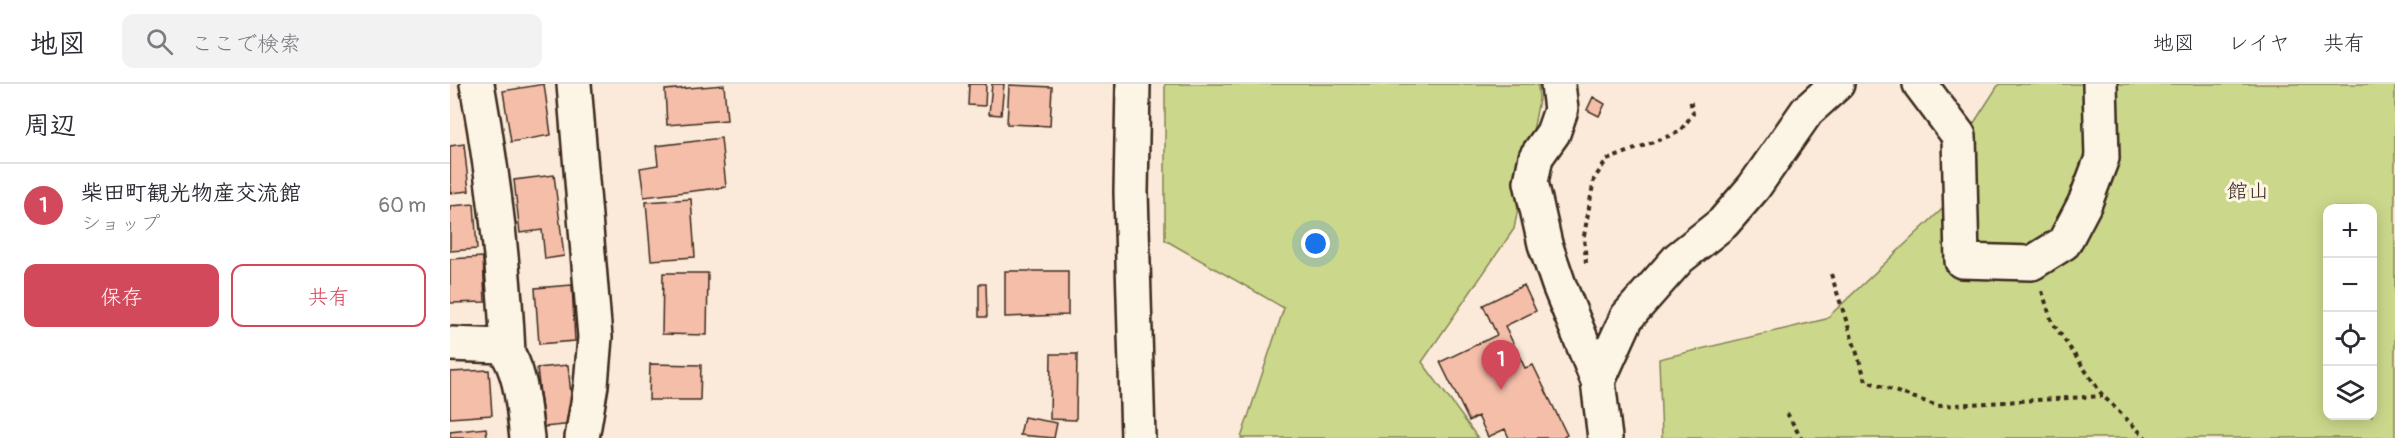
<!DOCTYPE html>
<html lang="ja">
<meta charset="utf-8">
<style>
:root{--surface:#fff;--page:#f2f2f3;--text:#2b2b33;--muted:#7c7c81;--line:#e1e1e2;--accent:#d1495b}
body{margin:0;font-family:Pangolin,"Klee One",sans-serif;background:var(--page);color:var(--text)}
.controls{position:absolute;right:18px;bottom:18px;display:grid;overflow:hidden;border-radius:12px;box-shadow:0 3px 15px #0003}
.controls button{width:54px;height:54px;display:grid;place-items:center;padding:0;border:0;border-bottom:2px solid var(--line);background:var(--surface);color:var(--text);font:30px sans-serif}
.you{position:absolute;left:866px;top:160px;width:21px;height:21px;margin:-15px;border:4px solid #fff;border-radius:50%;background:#1a73e8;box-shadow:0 0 0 9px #1a73e833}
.badge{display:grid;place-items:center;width:39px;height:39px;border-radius:50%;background:var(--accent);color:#fff;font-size:20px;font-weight:700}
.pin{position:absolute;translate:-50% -50px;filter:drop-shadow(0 2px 3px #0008)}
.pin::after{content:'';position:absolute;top:32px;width:21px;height:18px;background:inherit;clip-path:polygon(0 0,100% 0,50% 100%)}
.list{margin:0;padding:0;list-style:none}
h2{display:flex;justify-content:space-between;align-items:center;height:78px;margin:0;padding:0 24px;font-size:26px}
h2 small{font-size:20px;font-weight:400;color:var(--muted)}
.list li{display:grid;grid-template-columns:39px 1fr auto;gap:18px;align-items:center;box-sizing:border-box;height:84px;padding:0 24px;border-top:2px solid var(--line)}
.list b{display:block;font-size:22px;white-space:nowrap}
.list p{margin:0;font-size:20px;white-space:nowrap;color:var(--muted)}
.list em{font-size:20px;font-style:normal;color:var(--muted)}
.actions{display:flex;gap:12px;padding:18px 24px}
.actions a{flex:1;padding:14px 0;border:2px solid var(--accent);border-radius:12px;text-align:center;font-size:21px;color:var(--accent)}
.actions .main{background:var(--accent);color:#fff}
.icon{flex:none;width:33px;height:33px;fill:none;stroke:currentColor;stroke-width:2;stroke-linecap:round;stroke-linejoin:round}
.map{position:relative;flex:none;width:1945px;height:354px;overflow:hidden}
header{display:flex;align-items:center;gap:36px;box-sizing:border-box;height:84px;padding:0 30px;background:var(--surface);border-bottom:2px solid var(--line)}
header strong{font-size:28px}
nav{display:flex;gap:33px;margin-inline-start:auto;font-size:21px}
.search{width:420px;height:54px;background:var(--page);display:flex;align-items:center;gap:15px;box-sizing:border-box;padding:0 21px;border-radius:12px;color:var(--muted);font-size:22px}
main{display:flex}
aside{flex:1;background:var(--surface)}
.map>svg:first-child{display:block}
</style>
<header>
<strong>地図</strong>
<div class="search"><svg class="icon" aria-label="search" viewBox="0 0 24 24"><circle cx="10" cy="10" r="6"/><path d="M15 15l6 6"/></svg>ここで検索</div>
<nav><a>地図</a><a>レイヤ</a><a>共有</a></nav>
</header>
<main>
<aside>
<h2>周辺<small></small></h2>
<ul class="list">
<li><span class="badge">1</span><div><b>柴田町観光物産交流館</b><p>ショップ</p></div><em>60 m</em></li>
</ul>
<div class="actions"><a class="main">保存</a><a>共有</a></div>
</aside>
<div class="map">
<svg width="1945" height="354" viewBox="0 0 1945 354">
<rect width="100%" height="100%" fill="#fbead9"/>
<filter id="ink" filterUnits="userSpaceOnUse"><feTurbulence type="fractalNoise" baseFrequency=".0167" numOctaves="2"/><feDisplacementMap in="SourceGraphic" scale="12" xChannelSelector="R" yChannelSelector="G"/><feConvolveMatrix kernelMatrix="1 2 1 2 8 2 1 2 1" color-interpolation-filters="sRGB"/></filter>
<g filter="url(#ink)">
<path fill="#cbd88b" stroke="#838154" stroke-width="1.5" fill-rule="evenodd" d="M 715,0 L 1088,0 L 1089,16 L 1064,145 L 972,278 L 1028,354 L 791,354 L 834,224 L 715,156 Z
M 1549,0 L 1945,0 L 1945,354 L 1212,354 L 1209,275 L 1376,235 L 1525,94 L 1520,45 ZM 1878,124 L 1922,124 L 1922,332 L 1878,332 Z"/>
<path fill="#f5bea9" stroke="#3b2a1e" stroke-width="1.5" d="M 94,0 L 101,51 L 61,58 L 53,7 Z
M 519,0 L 536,0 L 535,22 L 518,21 Z
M 542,0 L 554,0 L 551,31 L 539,30 Z
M 274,1 L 277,36 L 217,41 L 215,6 Z
M 559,1 L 602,3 L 600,42 L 557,40 Z
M 1143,13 L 1155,20 L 1149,32 L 1137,26 Z
M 271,54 L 276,103 L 194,113 L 190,84 L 208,81 L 206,62 Z
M 14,60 L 19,107 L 0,109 L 0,62 Z
M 104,91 L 114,172 L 95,175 L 92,146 L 70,149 L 64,96 Z
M 241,115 L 245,173 L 201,176 L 196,118 Z
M 24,120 L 27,165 L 0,167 L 0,122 Z
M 33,173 L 35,218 L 0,219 L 0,175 Z
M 555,187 L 618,187 L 618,231 L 555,233 Z
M 213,189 L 258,189 L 257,251 L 212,250 Z
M 529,200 L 536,200 L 537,233 L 529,233 Z
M 122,201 L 125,257 L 89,260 L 85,204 Z
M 1074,201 L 1086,227 L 1055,242 L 1075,284 L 1083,281 L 1117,351 L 1112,354 L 1059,354 L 1055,345 L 1038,353 L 1028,332 L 1019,337 L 990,278 L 1047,251 L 1033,221 Z
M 601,270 L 627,270 L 626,336 L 600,335 Z
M 200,280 L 251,281 L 250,316 L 199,316 Z
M 118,281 L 124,340 L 94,343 L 87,284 Z
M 39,286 L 42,331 L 0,334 L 0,288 Z
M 574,333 L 607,339 L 604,354 L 570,351 Z
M 36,344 L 37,354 L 0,354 L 0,348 Z"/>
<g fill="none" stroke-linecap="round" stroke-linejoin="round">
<g stroke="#3b2a1e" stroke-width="38">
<path id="minor" d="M 27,0 C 43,89 54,179 58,269
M 124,0 L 145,253 L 141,301 L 132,354
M 683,0 L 681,108 L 688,354
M 1108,0 L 1111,26 L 1103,49 L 1086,73 L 1081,98 L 1095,160 L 1109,201 L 1148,297 L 1155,354
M 1470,0 L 1509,52 L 1512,177 L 1582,179 L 1614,159 L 1635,119 L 1652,74 L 1650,0
M 0,260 L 53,262 C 72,288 73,322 77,354
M 1148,297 L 1177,233 L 1229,174 L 1273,139 L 1304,103 L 1357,27 L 1387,0"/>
</g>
<path stroke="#3b2a1e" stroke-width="4" stroke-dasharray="4.5 4.5" stroke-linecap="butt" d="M 1136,179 L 1134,152 L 1144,95 L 1157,76 L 1229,48 L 1243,30 L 1240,15
M 1381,190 L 1416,297 L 1488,322 L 1653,312
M 1592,207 L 1602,238 L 1653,312 L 1696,354
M 1337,329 L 1351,354"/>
<use href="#minor" stroke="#fcf5e5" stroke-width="33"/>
</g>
</g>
<g text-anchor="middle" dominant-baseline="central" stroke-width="6" stroke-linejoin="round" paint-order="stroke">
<g font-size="21" fill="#3b2a1e" stroke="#fcf5e5">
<text x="1798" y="107">館山</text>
</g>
</g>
</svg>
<div class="controls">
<button>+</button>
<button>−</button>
<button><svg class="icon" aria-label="locate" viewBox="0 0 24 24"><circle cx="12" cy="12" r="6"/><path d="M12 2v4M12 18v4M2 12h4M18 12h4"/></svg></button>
<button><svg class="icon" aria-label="layers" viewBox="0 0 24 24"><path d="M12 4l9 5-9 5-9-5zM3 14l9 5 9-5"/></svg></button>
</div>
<div class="you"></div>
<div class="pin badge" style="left:1051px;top:306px">1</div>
</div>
</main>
